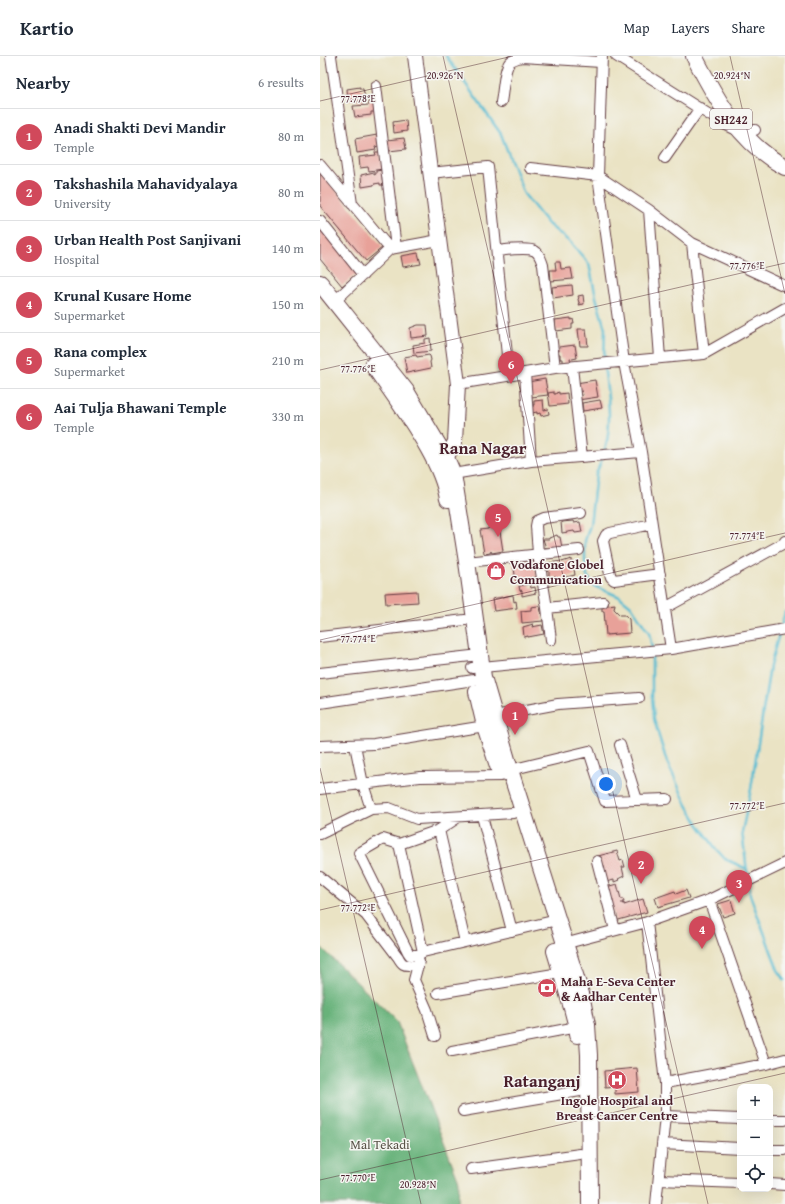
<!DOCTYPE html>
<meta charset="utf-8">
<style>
:root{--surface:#fff;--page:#f2f2f3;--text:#1f2937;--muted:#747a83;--line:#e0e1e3;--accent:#d1495b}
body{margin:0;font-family:"Gentium Book Plus",serif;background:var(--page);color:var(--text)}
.controls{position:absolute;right:12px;bottom:12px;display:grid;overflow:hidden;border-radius:8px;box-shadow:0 4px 16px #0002}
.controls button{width:36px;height:36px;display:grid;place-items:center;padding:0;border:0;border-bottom:1px solid var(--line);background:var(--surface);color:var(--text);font:20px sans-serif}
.you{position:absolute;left:286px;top:728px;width:14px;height:14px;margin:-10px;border:3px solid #fff;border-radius:50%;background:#1a73e8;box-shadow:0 0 0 6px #1a73e833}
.badge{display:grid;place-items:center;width:26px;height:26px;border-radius:50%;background:var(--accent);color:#fff;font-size:13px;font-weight:700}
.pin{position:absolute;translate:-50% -33px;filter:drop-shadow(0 1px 2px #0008)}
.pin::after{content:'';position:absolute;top:21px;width:14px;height:12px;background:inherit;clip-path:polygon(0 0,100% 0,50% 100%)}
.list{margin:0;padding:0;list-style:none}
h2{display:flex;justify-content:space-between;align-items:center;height:52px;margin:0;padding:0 16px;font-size:17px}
h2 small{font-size:13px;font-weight:400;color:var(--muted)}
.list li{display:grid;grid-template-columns:26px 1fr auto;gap:12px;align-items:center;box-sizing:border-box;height:56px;padding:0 16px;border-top:1px solid var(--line)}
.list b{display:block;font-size:15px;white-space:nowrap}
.list p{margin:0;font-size:13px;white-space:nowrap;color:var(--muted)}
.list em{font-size:13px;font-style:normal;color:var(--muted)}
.icon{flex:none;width:22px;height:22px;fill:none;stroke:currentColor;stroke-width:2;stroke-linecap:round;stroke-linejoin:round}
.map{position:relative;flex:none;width:465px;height:1148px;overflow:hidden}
header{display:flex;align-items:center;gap:24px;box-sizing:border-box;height:56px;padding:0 20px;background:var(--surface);border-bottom:1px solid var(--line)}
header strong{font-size:19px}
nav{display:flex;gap:22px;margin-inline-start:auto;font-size:14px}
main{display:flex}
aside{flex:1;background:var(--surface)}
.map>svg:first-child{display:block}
</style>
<header>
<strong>Kartio</strong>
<nav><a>Map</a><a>Layers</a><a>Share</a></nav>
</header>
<main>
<aside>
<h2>Nearby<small>6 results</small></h2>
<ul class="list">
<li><span class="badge">1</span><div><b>Anadi Shakti Devi Mandir</b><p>Temple</p></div><em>80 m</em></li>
<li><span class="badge">2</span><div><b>Takshashila Mahavidyalaya</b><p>University</p></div><em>80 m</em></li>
<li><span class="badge">3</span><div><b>Urban Health Post Sanjivani</b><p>Hospital</p></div><em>140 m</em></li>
<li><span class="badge">4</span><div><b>Krunal Kusare Home</b><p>Supermarket</p></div><em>150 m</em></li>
<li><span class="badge">5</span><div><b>Rana complex</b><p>Supermarket</p></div><em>210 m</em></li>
<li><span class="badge">6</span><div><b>Aai Tulja Bhawani Temple</b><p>Temple</p></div><em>330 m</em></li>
</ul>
</aside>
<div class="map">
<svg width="465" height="1148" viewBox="0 0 465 1148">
<rect width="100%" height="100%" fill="#f6f6f2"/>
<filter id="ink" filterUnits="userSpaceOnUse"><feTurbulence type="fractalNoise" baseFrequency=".025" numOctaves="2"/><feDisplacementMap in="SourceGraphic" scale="8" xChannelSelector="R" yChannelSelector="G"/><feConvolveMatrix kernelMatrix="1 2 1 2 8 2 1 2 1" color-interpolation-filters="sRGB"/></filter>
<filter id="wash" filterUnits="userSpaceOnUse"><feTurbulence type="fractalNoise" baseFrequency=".012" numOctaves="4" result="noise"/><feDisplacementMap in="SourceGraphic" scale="16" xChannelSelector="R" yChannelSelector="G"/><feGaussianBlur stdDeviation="0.9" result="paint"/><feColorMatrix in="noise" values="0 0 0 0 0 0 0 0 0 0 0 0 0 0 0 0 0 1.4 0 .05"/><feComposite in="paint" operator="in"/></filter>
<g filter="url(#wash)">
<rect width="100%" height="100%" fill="#eae3c4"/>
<path fill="#68b27a" stroke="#596852" d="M 0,890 L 77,966 L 139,1125 L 138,1148 L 0,1148 Z"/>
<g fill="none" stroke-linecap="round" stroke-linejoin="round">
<path stroke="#54bbd2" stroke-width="2.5" d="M 126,0 L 181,78 L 204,138 L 228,168 L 251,187 L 269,208 L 276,241 L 285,273 L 284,305
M 284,396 C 293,371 288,337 284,310
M 282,403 L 276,418 L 270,469 L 265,485 L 265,504 L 267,520 L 274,530 L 300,541 L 311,550 L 329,577 L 332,592
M 461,571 L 465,556
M 332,597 L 332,641 L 334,663 L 340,684 L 347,706 L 367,749 L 377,766 L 396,793 L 405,803 L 427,813
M 428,823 L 422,776 L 431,733 L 450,610 L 459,578
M 429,828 L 430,839 L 458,914 L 465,924"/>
</g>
<g id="blocks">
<path fill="#e8a199" d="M 40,31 L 40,33 L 43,33 L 45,42 L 43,45 L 38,46 L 37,43 L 28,44 L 27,33 Z
M 49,44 L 55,44 L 56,56 L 51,56 L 51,59 L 35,61 L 33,50 L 49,49 Z
M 86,64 L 87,75 L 74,77 L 73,66 Z
M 57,79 L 59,90 L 55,91 L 56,94 L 37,97 L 35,83 Z
M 84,82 L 86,93 L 69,95 L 67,84 Z
M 55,96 L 60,96 L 63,113 L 49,115 L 48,111 L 40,112 L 39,101 L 56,99 Z
M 62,114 L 63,129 L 60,129 L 60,127 L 54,128 L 54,129 L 42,131 L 41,119 L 54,116 L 54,119 L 56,118 L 56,115 Z
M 0,115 L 63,191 L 46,205 L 0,150 Z
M 0,168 L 39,216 L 22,230 L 0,203 Z
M 98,197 L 101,208 L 83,211 L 81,200 Z
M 235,206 L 240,206 L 241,213 L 251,212 L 253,223 L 231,225 L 230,214 L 236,214 Z
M 252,229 L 253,239 L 233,242 L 232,231 Z
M 263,239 L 264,248 L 259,249 L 260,247 L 259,247 L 258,243 L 259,242 L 258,240 Z
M 251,262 L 251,264 L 253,263 L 254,268 L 252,268 L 252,273 L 236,275 L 235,264 Z
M 98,269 L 107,269 L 108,280 L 91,282 L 90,272 Z
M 258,273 L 266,273 L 268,290 L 260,290 Z
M 110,282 L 111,295 L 94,297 L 93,289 L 105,287 L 105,283 Z
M 255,289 L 257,302 L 252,303 L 251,302 L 250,302 L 251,307 L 243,308 L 243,303 L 240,303 L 240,298 L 236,298 L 236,295 L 239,295 L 239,291 Z
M 96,299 L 97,301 L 109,299 L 110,300 L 111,304 L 110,306 L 111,312 L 87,317 L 84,301 Z
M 225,323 L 228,339 L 211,341 L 208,326 Z
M 275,324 L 278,341 L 258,344 L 258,340 L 263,339 L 262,335 L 257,336 L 256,327 Z
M 234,336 L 234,338 L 236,338 L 236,337 L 239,336 L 239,338 L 247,337 L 248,348 L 230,350 L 228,337 Z
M 223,344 L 224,354 L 228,353 L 229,358 L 221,360 L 220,357 L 217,358 L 217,356 L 212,357 L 211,351 L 213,351 L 213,349 L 214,349 L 214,345 Z
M 280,344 L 282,352 L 263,355 L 262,347 Z
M 253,465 L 254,467 L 260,466 L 262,476 L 255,477 L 254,475 L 242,477 L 241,466 Z
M 179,469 L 183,495 L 172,497 L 171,495 L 170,497 L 165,498 L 164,497 L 160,474 L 168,473 L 168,472 Z
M 237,479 L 238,481 L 240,481 L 242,492 L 229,494 L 228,492 L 226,492 L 223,483 L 229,483 L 229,482 Z
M 251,503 L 251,506 L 253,506 L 255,519 L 247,521 L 246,520 L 244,520 L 245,522 L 237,523 L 236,521 L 229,522 L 229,515 L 228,515 L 227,509 L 228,509 L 228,507 L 242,505 L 242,506 Z
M 214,504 L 217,521 L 196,525 L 193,506 L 199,505 L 200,506 Z
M 210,528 L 211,532 L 215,531 L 216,537 L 202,540 L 202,534 L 200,535 L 199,530 Z
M 97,535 L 98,546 L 66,548 L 65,537 Z
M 193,539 L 194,546 L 196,545 L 197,552 L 174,555 L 172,543 Z
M 295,548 L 294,553 L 300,559 L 305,559 L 309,563 L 310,577 L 286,579 L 284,555 L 282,555 L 282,550 Z
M 218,550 L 220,551 L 223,565 L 202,567 L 201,555 L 211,554 L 211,551 Z
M 213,568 L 212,571 L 222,569 L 224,578 L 208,581 L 208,580 L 204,581 L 203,571 Z
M 297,795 L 300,805 L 303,804 L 305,811 L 302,811 L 304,820 L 298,823 L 299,824 L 294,826 L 294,824 L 286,826 L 278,800 Z
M 297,828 L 301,843 L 303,843 L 304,846 L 302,846 L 302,848 L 304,847 L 304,849 L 323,843 L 327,856 L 295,865 L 286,831 Z
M 366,834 L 369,842 L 338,851 L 335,842 L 355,835 L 356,838 Z
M 411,844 L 415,857 L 403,861 L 398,848 Z
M 317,1012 L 319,1036 L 295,1038 L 295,1030 L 285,1031 L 284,1015 Z"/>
</g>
</g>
<g filter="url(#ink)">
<use href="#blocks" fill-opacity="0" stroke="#623c42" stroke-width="1"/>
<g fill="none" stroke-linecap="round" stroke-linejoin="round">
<g stroke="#623c42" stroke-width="12">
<path id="street" d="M 11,0 L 32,148
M 282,0 L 278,120 L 304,306 L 321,396 L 351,593
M 296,0 L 404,68 L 421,76 L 435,74
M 56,30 L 76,192
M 181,46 C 183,37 184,12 190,6 C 193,3 198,2 202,1 L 281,6
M 345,102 L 380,52
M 0,109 L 70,193 L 119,184
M 210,112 L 278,120 L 329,154 L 372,187 L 465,230
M 110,117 L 168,111 L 189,319
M 329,154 L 340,302
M 0,165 L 43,219
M 372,187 L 384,298
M 177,195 C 186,194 208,191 215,195 C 220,198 221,204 223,209 L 235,312
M 15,245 L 70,193
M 252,311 L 262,401
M 205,317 L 211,405
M 138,328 L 235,312 L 384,298 L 465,252
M 133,418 L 211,405 L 321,396
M 261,457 L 224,462 L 217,465 L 216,470 L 218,498 L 227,552 L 283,546
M 332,468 L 290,477 L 286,479 L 283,485 L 290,518 L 291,521 L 294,524 L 340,518
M 147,506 L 259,494
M 227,552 L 231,584
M 345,552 L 464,487 L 465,485
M 0,581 L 145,564
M 152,612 L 351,593 L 465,573
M 0,617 L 160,599
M 0,647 L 154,624
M 175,660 L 238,648 L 319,642
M 35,689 L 43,728 L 51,753
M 300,689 L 317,744
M 0,690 L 54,688 L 165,670
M 190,714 L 269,695 L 285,745 L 347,743
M 0,733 L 100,721 L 181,720
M 162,760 L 192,875
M 119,774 L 145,886 L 237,864
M 0,778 L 51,753 L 69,752 L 97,763 L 193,757
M 79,788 L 63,783 L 39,797 L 88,896 L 90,899 L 98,899 L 103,896 L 145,886
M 277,805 L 295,874
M 0,821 L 46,859 L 78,901 C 85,914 87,906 98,911
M 389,844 L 446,1008
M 327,866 L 345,1027 L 345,1060 L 336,1148
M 240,889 L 327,866 L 389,844 L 465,807
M 103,896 L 79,788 L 119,774 L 137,762
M 99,905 L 94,924 L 107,954 L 115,980
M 118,937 L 246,916
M 132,995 L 257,971
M 345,1027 L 446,1008 L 465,1003
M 143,1055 L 260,1035
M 345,1060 L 420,1063
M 450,1064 L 465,1064
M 342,1088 L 420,1092
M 450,1094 L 465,1094
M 151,1113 L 260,1098
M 339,1124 L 420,1127
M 450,1128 L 465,1129"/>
</g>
<g stroke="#623c42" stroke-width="16">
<path id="secondary" d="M 95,0 L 138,328 L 135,386 L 126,402 L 120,409"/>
</g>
<g stroke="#623c42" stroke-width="18">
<path id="primary" d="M 374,0 C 396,43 420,87 465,111
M 0,227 L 86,335 L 126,402 L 133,418 L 147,506 L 163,621 L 190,714 L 261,938 L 267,969 L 269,999 L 270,1148
M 53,309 C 72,336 92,363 108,392 C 117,408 125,425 128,443
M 157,636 L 165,670 L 180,716
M 235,895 L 252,952 L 257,971 L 257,979"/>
</g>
<use href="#street" stroke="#fff" stroke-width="10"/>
<use href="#secondary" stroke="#fff" stroke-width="14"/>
<use href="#primary" stroke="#fff" stroke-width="16"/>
</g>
</g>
<path fill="none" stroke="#4a1f2b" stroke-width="1" stroke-opacity="0.45" d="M 123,0 L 388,1148M 410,0 L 465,238M 0,45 L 193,0M 0,314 L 465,207M 0,584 L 465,477M 0,712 L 101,1148M 0,854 L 465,747M 0,1124 L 465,1017"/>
<defs>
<g id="shop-disc" transform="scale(1)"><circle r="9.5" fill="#d1495b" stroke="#f6f6f2"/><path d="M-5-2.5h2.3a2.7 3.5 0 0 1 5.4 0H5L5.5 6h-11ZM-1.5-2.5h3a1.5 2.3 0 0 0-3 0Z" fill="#fff"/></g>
<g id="bank-disc" transform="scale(1)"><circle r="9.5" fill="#d1495b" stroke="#f6f6f2"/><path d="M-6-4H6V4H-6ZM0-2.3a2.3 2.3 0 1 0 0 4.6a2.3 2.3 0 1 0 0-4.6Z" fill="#fff"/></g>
<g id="hospital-disc" transform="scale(1)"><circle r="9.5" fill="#d1495b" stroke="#f6f6f2"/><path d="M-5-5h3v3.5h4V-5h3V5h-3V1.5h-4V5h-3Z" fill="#fff"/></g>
</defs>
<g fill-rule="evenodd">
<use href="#shop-disc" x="176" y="515"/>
<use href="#bank-disc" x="227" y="932"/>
<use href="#hospital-disc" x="297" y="1024"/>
</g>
<g text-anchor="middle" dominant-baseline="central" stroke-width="3" stroke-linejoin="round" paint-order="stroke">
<rect fill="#f6f6f2" stroke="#7e6067" stroke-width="1" x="390" y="53" width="42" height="20" rx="3"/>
<g font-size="12" font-weight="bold" fill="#4a1f2b">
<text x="411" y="63">SH242</text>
</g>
<g font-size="13" font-weight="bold" fill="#4a1f2b" stroke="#f6f6f2" text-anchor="start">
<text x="190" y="508">Vodafone Globel<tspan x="190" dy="15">Communication</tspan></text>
<text x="241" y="925">Maha E-Seva Center<tspan x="241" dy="15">&amp; Aadhar Center</tspan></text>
<text x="297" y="1044" text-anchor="middle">Ingole Hospital and<tspan x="297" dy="15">Breast Cancer Centre</tspan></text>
</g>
<g font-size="13" fill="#5a5449" stroke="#f6f6f2">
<text x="60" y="1088">Mal Tekadi</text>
</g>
<g font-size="17" font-weight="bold" fill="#4a1f2b" stroke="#f6f6f2">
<text x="163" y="391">Rana Nagar</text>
<text x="222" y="1024">Ratanganj</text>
</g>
</g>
<g font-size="10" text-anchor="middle" fill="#4a1f2b" stroke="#f6f6f2" stroke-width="3" stroke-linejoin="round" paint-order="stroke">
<text x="125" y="23">20.926°N</text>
<text x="412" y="23">20.924°N</text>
<text x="38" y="46">77.778°E</text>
<text x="427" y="213">77.776°E</text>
<text x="38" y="316">77.776°E</text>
<text x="427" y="483">77.774°E</text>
<text x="38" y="586">77.774°E</text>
<text x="427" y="753">77.772°E</text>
<text x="38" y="855">77.772°E</text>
<text x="38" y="1125">77.770°E</text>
<text x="98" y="1132">20.928°N</text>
</g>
</svg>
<div class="controls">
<button>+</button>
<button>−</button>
<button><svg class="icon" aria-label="locate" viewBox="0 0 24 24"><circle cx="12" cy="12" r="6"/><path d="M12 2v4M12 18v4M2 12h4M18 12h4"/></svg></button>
</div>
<div class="you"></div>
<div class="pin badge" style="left:195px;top:679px">1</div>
<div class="pin badge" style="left:321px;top:828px">2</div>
<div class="pin badge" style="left:419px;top:847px">3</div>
<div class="pin badge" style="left:382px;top:893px">4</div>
<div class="pin badge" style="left:178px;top:481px">5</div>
<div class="pin badge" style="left:191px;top:328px">6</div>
</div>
</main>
